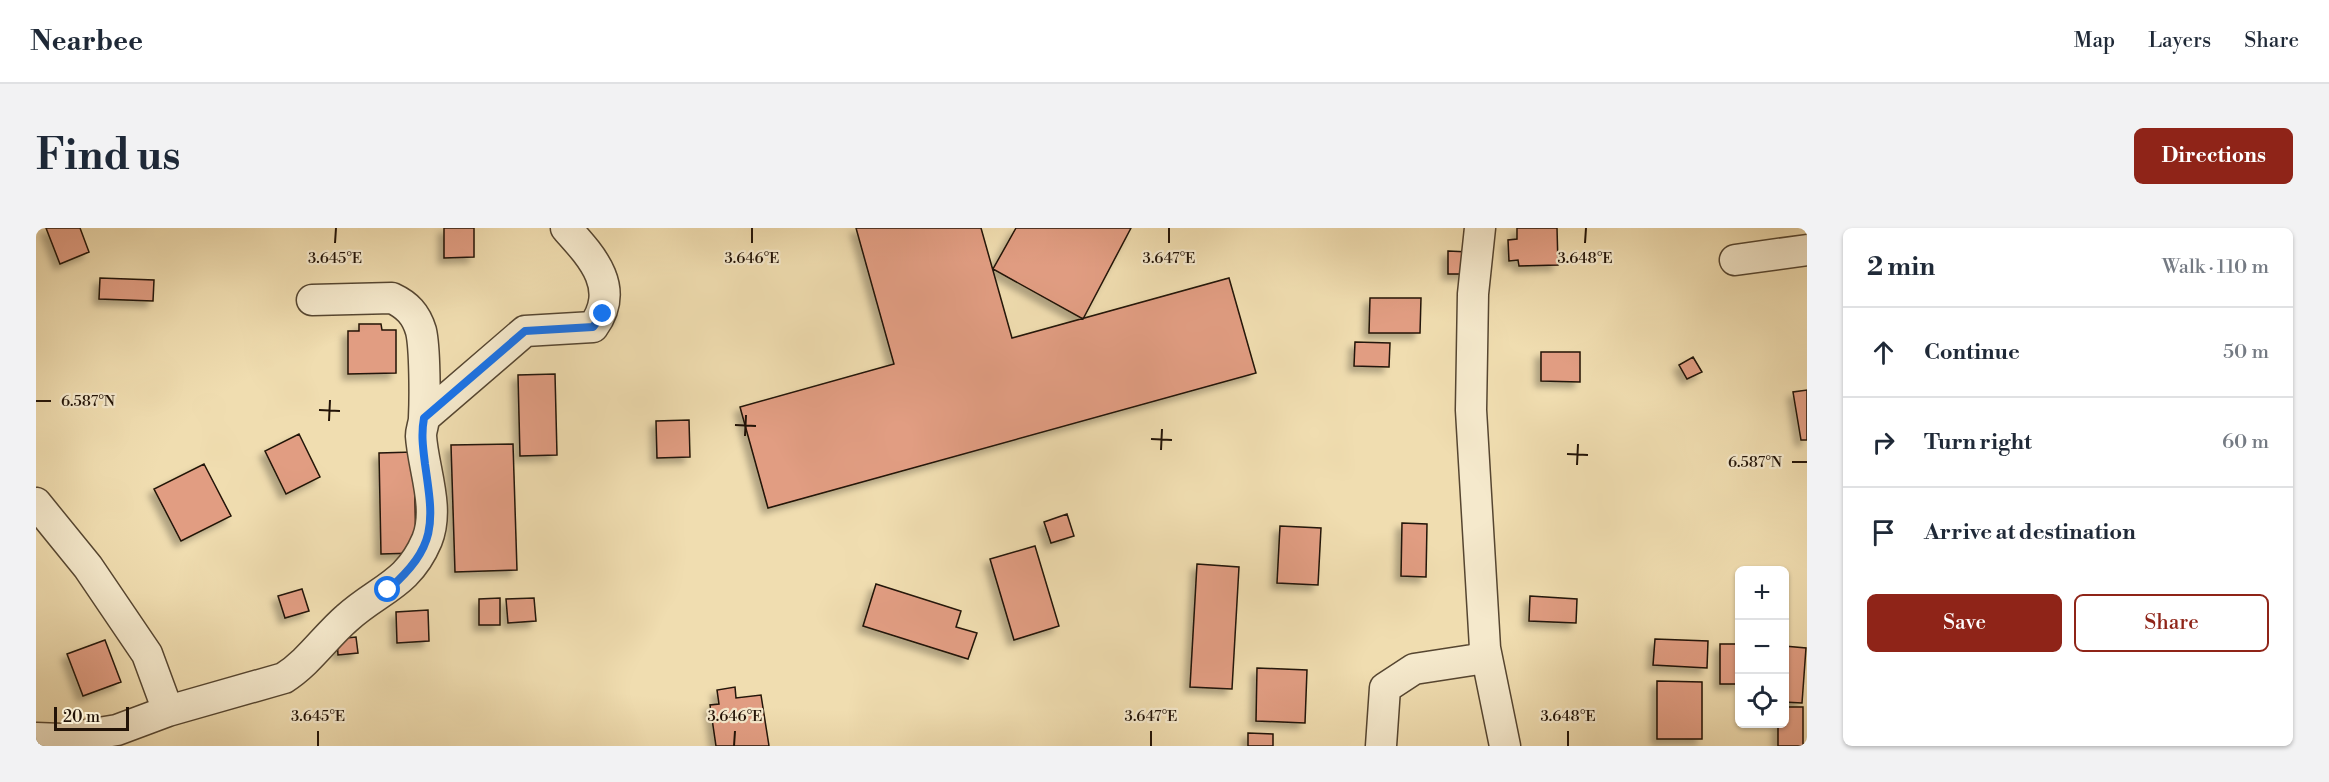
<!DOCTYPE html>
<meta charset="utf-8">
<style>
:root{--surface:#fff;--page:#f2f2f3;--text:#1f2937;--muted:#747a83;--line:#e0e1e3;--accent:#8f2418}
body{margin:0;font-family:"Libre Bodoni",serif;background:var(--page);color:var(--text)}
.controls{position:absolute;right:18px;bottom:18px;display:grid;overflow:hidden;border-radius:9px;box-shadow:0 2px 4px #0004}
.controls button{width:54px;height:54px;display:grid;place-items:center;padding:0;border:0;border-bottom:2px solid var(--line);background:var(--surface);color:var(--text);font:30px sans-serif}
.scale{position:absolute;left:18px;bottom:15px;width:75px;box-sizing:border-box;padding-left:6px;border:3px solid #221307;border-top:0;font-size:16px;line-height:21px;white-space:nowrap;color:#221307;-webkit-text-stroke:4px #f5e9cc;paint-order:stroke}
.stop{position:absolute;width:18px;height:18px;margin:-14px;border:4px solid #1a73e8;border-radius:50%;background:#fff}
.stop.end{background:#1a73e8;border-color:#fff;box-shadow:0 2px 6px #0008}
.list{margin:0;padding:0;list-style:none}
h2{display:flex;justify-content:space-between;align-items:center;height:78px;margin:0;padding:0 24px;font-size:26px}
h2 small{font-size:20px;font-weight:400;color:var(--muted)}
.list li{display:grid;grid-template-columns:39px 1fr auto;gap:18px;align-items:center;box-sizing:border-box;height:90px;padding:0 24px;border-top:2px solid var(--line)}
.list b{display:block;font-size:22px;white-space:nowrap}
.list em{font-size:20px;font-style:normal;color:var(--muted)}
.actions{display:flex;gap:12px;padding:18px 24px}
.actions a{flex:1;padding:14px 0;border:2px solid var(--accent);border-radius:9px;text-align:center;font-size:21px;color:var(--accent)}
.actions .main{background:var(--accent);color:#fff}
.icon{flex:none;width:33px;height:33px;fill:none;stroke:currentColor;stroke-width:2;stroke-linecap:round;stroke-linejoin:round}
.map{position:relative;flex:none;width:1771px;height:518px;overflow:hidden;border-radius:9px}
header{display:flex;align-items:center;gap:36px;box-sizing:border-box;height:84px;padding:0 30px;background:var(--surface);border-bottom:2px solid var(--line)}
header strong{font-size:28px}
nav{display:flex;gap:33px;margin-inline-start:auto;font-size:21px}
.intro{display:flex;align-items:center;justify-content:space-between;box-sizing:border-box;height:144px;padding:0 36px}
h1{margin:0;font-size:42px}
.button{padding:15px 27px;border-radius:9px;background:var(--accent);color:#fff;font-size:21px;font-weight:700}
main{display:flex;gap:36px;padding:0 36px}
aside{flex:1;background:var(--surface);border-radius:9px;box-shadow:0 2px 4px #0004}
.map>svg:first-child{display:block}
</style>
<header>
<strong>Nearbee</strong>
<nav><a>Map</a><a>Layers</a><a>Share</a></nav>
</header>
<div class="intro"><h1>Find us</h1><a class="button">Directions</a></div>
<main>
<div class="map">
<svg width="1771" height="518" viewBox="0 0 1771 518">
<defs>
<filter id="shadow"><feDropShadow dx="-5.5" dy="5.5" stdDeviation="3" flood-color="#0004"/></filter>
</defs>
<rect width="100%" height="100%" fill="#f0ddb0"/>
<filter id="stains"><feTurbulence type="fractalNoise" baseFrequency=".00333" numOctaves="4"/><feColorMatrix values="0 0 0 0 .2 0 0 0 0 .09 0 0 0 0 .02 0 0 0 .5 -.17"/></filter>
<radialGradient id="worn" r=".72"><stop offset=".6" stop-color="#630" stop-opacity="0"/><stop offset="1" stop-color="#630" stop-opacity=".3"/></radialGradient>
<path fill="#e19d82" stroke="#221307" stroke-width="1.5" filter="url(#shadow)" d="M 10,0 L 44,0 L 53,24 L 24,36 Z
M 408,0 L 438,0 L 438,29 L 408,30 Z
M 820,0 L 945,0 L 976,110 L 1193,50 L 1220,145 L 732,280 L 704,179 L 858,136 Z
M 980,0 L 1095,0 L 1047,91 L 957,41 Z
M 1481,0 L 1521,0 L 1522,37 L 1483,38 L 1482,32 L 1473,33 L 1472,12 L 1481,11 Z
M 1412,23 L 1433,24 L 1433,46 L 1412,46 Z
M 64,50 L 118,52 L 117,73 L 63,71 Z
M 1334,70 L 1385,70 L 1384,105 L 1333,105 Z
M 323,96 L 345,96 L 346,102 L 360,102 L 360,145 L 312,146 L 312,103 L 323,103 Z
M 1319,114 L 1354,115 L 1353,139 L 1318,138 Z
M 1505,124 L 1544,124 L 1544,154 L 1505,153 Z
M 1657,129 L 1666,144 L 1651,151 L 1643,137 Z
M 519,146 L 521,227 L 484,228 L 482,147 Z
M 1771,162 L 1771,212 L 1765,212 L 1757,164 Z
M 653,192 L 654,229 L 621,230 L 620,193 Z
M 263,206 L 284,249 L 250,266 L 229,223 Z
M 477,216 L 481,342 L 419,344 L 415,217 Z
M 378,224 L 380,325 L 345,326 L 343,225 Z
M 168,236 L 195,288 L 145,313 L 118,261 Z
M 1031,286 L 1038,308 L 1015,315 L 1008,294 Z
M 1366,295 L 1391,296 L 1390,349 L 1365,348 Z
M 1244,298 L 1285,300 L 1282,357 L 1241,355 Z
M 999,318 L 1023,398 L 978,412 L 954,331 Z
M 1161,336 L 1203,339 L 1196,461 L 1154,459 Z
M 840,356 L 925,383 L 920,399 L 941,405 L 932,431 L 827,398 Z
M 266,361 L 273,383 L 249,390 L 242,368 Z
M 1494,368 L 1541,371 L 1540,395 L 1493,393 Z
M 464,370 L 464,397 L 443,397 L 443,371 Z
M 498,370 L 500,393 L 472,395 L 470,371 Z
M 392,382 L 393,413 L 361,415 L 360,384 Z
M 320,409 L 322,425 L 302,427 L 301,411 Z
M 1619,411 L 1672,413 L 1671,440 L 1617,437 Z
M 69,412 L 85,454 L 47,468 L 31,426 Z
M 1684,416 L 1704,416 L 1704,456 L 1684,456 Z
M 1748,418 L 1770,420 L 1766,475 L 1748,474 Z
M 1221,440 L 1271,442 L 1269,495 L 1220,493 Z
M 1621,453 L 1666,454 L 1666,511 L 1621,511 Z
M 699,459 L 700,470 L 725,467 L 733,518 L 680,518 L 674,477 L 683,476 L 681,462 Z
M 1748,479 L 1767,479 L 1767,518 L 1742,518 L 1742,496 L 1748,496 Z
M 1212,505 L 1237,506 L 1237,518 L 1212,518 Z"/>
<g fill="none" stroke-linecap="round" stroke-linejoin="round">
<g stroke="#564631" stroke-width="33">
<path id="street" d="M 1699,32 L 1771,22
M 388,190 L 489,103 L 557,99 C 585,60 557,30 530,0
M 0,275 L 52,339 L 111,426 L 132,483
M 1449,420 L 1469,518
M 0,510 L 26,511 L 81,502 L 132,483 L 248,450 C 273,434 289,409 311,390 C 343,361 372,357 391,312 C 404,280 387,240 385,208 C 385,201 388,196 388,190 C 389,171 389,120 385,103 C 380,86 371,77 356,70 L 276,72
M 1345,518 L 1349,460 L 1378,441 L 1443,431 L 1449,420 L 1435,182 L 1437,66 L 1444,0"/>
</g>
<use href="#street" stroke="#f5e9cc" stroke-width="30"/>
</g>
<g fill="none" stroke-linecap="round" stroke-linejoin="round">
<path stroke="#1a73e8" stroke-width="8" d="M 352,362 C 401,318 398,297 389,236 C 387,220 385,206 388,190 L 489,103 L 557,99 L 567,86"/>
</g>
<path fill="none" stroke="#221307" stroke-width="2" d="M 299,15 L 300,0M 716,15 L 716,0M 1133,15 L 1133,0M 1549,15 L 1550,0M 0,173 L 15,173M 283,182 L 304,183M 293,193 L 294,172M 699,197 L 720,198M 709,208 L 710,187M 1115,211 L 1136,212M 1125,222 L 1126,201M 1531,226 L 1552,227M 1756,234 L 1771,234M 1541,237 L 1542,216M 282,518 L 282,503M 698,518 L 699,503M 1115,518 L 1115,503M 1532,518 L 1532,503"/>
<g font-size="15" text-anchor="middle" fill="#221307" stroke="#f5e9cc" stroke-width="4.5" stroke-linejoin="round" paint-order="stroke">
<text x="299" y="35">3.645°E</text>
<text x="716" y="35">3.646°E</text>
<text x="1133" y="35">3.647°E</text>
<text x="1549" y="35">3.648°E</text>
<text x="52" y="178">6.587°N</text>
<text x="1719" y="239">6.587°N</text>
<text x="282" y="493">3.645°E</text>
<text x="699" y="493">3.646°E</text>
<text x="1115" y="493">3.647°E</text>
<text x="1532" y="493">3.648°E</text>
</g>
<rect width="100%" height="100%" filter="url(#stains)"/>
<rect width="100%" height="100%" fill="url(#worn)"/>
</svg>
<div class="controls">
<button>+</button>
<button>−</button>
<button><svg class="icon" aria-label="locate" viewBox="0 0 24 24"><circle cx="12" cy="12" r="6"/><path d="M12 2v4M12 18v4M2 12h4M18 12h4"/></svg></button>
</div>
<div class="scale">20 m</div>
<div class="stop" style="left:352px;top:362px"></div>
<div class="stop end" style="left:567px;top:86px"></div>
</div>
<aside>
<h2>2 min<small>Walk · 110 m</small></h2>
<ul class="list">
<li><svg class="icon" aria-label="ahead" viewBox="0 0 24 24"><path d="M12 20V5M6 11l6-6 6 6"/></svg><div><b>Continue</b></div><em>50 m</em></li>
<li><svg class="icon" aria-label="right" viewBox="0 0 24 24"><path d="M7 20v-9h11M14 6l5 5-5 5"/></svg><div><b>Turn right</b></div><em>60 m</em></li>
<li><svg class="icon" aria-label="arrive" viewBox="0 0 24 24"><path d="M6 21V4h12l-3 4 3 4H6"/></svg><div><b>Arrive at destination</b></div></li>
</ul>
<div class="actions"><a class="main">Save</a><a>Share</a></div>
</aside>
</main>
